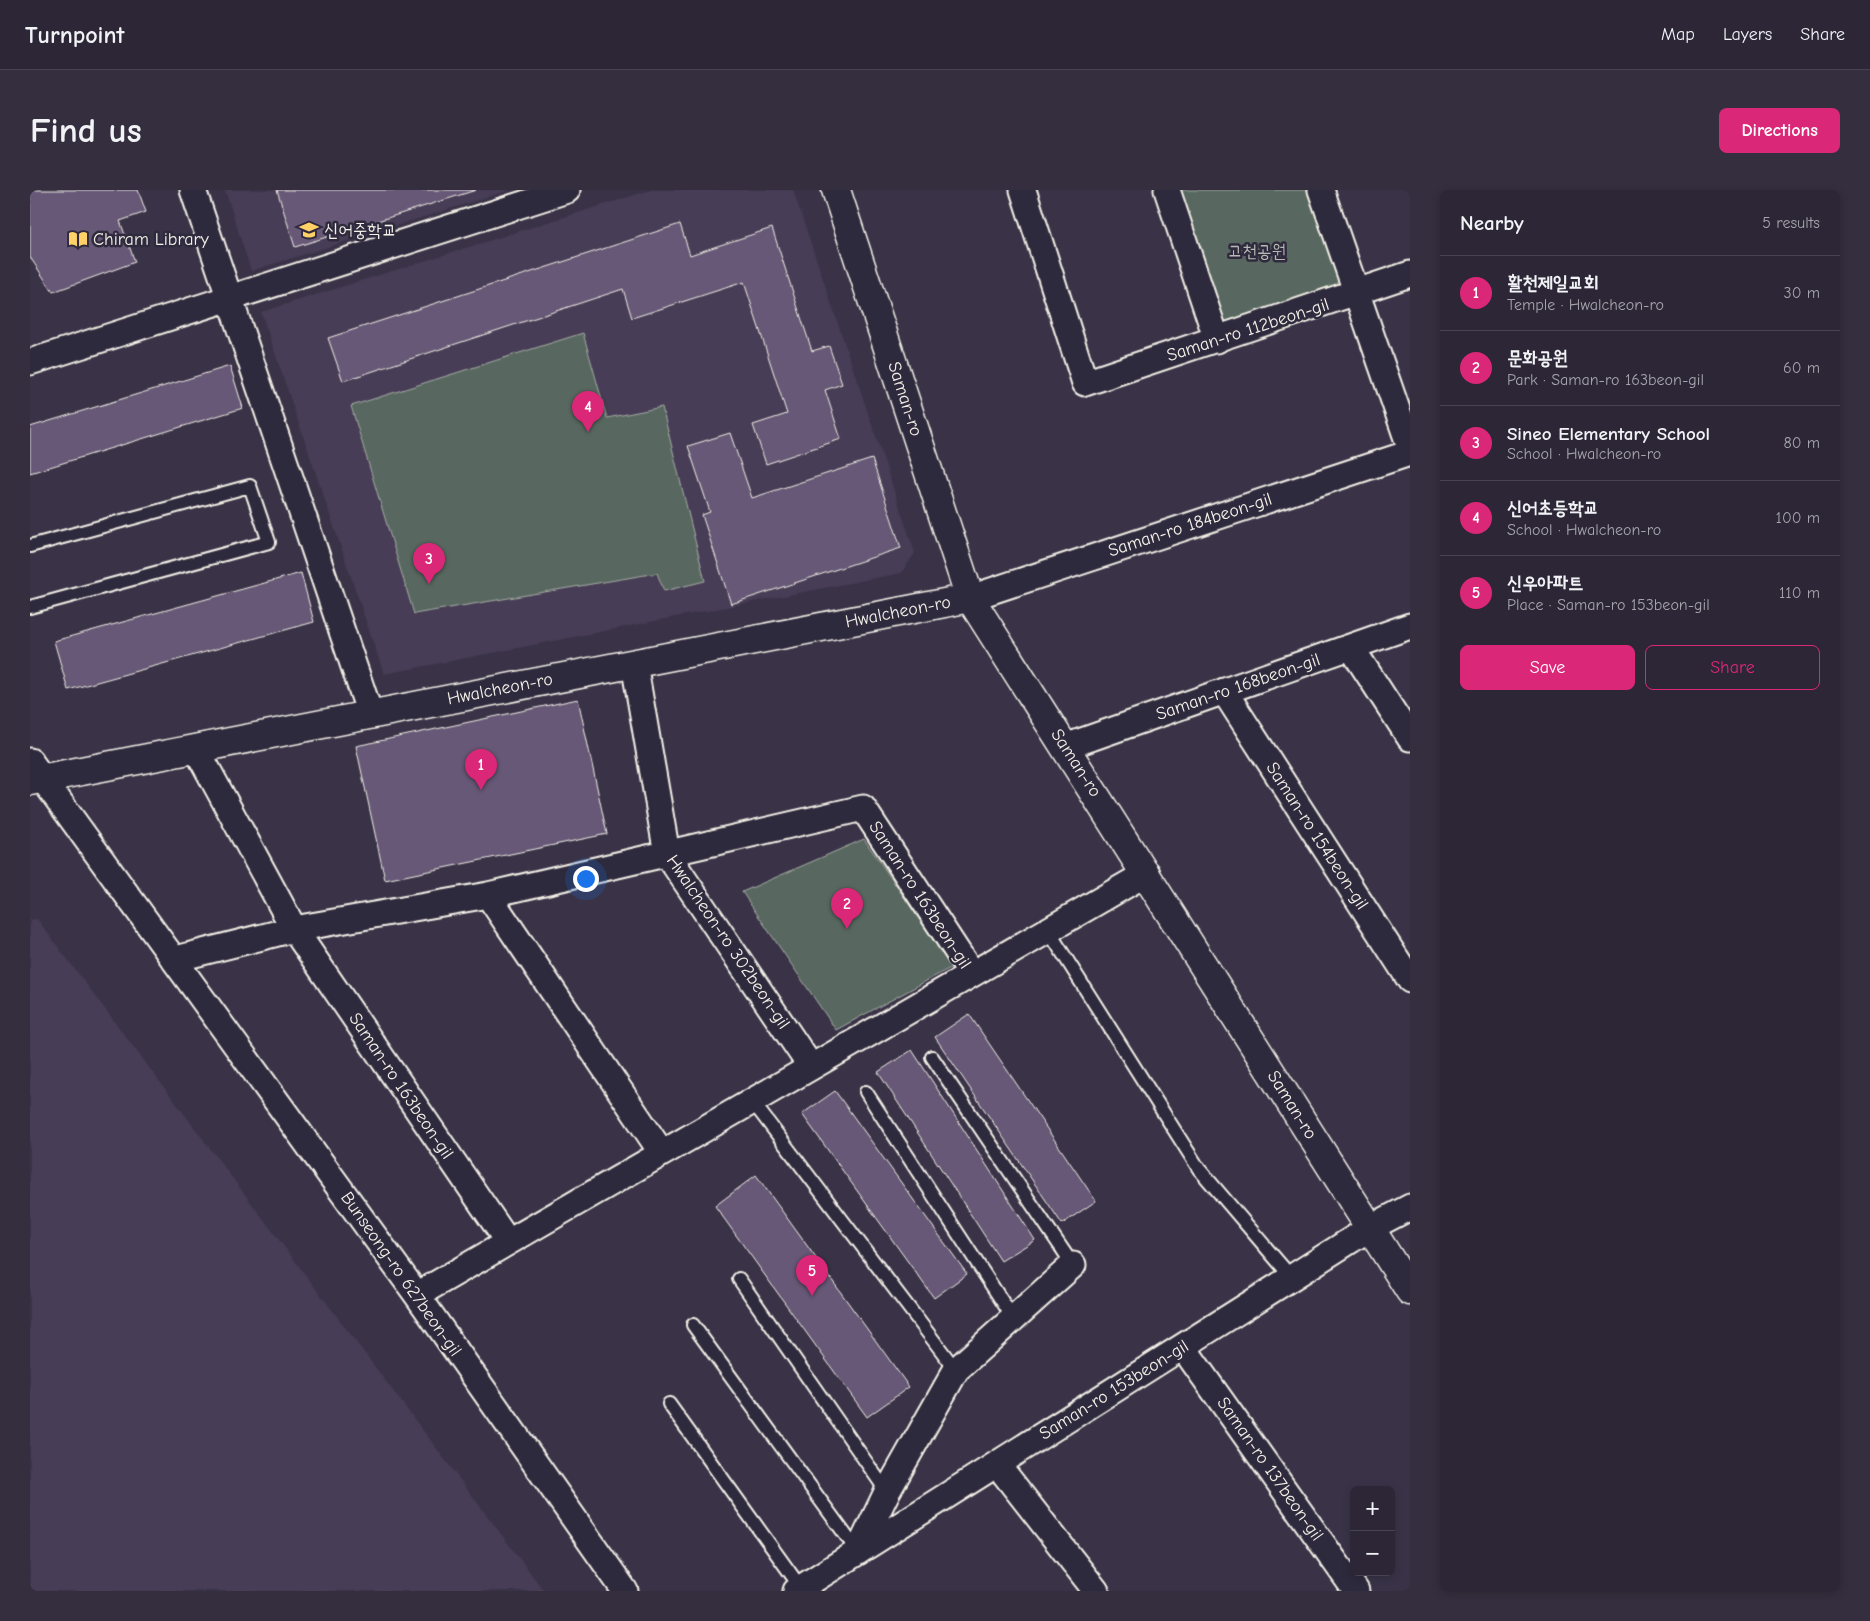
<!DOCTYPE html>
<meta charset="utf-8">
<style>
:root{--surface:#2c2636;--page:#342e3e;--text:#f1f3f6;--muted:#a6a5ad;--line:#484351;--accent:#db2777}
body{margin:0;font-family:"Comic Neue","Poor Story",sans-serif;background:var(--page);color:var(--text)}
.controls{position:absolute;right:15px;bottom:15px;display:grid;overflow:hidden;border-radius:8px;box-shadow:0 2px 8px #0003}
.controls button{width:45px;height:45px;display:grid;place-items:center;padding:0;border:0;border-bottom:1px solid var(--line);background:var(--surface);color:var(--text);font:25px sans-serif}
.you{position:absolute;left:555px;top:688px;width:18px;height:18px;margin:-12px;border:4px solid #fff;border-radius:50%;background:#1a73e8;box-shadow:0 0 0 8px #1a73e833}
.badge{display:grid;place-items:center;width:32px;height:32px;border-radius:50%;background:var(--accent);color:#fff;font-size:16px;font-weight:700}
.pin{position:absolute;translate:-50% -41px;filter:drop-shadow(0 1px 2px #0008)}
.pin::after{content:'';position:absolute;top:26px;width:18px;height:15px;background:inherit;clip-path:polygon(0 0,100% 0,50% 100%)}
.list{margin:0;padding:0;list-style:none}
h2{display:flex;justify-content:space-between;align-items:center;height:65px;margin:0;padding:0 20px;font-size:21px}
h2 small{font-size:16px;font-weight:400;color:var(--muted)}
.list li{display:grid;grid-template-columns:32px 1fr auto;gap:15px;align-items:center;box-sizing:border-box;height:75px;padding:0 20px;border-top:1px solid var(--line)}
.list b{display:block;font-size:19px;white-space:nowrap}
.list p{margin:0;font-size:16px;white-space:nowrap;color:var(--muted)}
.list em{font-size:16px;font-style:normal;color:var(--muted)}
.actions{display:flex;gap:10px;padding:15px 20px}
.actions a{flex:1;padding:11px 0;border:1px solid var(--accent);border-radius:8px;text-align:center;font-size:18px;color:var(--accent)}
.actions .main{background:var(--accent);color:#fff}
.map{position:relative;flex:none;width:1380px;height:1401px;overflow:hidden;border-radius:8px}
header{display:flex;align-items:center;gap:30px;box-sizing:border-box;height:70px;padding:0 25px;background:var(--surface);border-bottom:1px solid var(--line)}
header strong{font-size:24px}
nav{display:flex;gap:28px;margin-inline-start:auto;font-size:18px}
.intro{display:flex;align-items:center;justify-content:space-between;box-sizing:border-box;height:120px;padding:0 30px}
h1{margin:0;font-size:35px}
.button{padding:12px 22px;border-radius:8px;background:var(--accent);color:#fff;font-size:18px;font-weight:700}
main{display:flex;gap:30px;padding:0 30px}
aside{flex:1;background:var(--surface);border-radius:8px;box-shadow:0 2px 8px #0003}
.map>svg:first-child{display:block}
</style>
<header>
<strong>Turnpoint</strong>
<nav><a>Map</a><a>Layers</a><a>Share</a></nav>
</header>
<div class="intro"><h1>Find us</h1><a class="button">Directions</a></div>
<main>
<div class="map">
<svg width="1380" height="1401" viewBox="0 0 1380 1401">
<rect width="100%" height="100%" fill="#3a3348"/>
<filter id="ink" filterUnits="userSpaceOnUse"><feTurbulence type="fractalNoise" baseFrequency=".02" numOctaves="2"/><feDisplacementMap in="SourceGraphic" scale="10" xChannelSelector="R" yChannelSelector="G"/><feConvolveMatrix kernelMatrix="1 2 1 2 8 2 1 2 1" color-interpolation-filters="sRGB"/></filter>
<g filter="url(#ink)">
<path fill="#473e56" d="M 195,0 L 480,0 L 221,81 Z
M 621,0 L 763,0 L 885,363 L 871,383 L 354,484 L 231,122 Z
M 7,729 L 514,1401 L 0,1401 L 0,730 Z"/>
<path fill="#586860" stroke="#a6aca4" d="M 1141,0 L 1285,0 L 1319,96 L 1188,139 Z
M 553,143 L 577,228 L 632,217 L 675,391 L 634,401 L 627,383 L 384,424 L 321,216 Z
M 834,649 L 922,777 L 806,840 L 712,702 Z"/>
<path fill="#665976" stroke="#f4f1e8" d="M 0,0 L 108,0 L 116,22 L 90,31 L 105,72 L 23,102 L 0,67 Z
M 247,0 L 446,0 L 265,57 Z
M 650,34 L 660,65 L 742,38 L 782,161 L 799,156 L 812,194 L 795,200 L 811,249 L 736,274 L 723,235 L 757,224 L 714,92 L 602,128 L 593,99 L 313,191 L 298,148 Z
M 200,176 L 213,218 L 0,283 L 0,237 Z
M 700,243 L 722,308 L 842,269 L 871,358 L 701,414 L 672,325 L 680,322 L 658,256 Z
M 271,383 L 284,432 L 38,500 L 24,451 Z
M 548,509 L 577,644 L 355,690 L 326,556 Z
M 939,824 L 1066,1011 L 1032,1034 L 905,847 Z
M 882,860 L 1005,1050 L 971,1071 L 848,882 Z
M 805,901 L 937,1084 L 904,1108 L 772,924 Z
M 726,985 L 879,1197 L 837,1227 L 685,1016 Z"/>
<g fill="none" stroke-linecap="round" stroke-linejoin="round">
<g stroke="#f4f1e8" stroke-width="16">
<path id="service" d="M 0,356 L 220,296 L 239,352 L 0,417
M 1018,740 L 1169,979 L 1262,1088
M 902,867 L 1043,1075
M 836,902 L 983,1128
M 722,911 L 926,1180
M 709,1089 L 857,1302
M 663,1135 L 828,1362
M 639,1214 L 771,1398"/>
</g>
<g stroke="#f4f1e8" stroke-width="29">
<path id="minor" d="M 163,0 L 340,524
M 993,0 L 1055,193 L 1380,84
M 1137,0 L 1187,150
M 1291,0 L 1380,257
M 0,172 L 537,0
M 940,408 L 1380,263
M 1321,457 L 1380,548
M 604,473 L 637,664 L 781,877
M 1194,501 L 1380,790
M 1035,557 L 1380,436
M 166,558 L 264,739 L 478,1052
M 0,571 L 387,1105 L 595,1401
M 458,705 L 632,963
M 145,769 L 264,739 L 458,705 L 833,618 L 942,784
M 387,1105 L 1117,683
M 1153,1157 L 1326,1401
M 967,1274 L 1066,1401
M 828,1362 L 857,1302 L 926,1180 L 1043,1075
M 766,1401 L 1340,1038 L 1380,1017"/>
</g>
<g stroke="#f4f1e8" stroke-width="31">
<path id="tertiary" d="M 0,591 L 940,408"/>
</g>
<g stroke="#f4f1e8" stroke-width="31">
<path id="secondary" d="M 806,0 L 940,408 L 1380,1101"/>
</g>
<use href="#service" stroke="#2f2a3d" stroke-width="12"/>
<use href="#minor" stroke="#2f2a3d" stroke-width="25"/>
<use href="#tertiary" stroke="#2f2a3d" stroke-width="28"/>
<use href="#secondary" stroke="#2f2a3d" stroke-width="28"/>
</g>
</g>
<defs>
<g id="school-bare" transform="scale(1.5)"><path d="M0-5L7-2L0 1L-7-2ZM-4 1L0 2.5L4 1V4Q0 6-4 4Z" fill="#ffd166" stroke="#2f2a3d" stroke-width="2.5" paint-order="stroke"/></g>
<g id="library-bare" transform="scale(1.5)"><path d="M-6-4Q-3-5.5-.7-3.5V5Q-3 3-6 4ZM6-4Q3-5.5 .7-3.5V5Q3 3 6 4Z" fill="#ffd166" stroke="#2f2a3d" stroke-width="2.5" paint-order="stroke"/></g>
</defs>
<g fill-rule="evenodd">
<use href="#school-bare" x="279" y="40"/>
<use href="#library-bare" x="48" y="49"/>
</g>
<g text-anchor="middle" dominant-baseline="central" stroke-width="5" stroke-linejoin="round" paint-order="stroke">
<g font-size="18" fill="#f4f1e8" stroke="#2f2a3d" text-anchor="start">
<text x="294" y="40">신어중학교</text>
<text x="63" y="49">Chiram Library</text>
</g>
<g font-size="18" fill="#b6bab2" stroke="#2f2a3d">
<text x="1227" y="61">고천공원</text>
</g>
<g font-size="18" fill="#f4f1e8" stroke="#2f2a3d">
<text transform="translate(1218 140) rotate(-18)">Saman-ro 112beon-gil</text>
<text transform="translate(875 209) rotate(72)">Saman-ro</text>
<text transform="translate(1160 335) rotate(-18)">Saman-ro 184beon-gil</text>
<text transform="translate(868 422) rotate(-11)">Hwalcheon-ro</text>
<text transform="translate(1208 497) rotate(-19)">Saman-ro 168beon-gil</text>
<text transform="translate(470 499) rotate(-11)">Hwalcheon-ro</text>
<text transform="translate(1046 573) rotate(57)">Saman-ro</text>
<text transform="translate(1287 646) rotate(57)">Saman-ro 154beon-gil</text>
<text transform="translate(890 705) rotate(57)">Saman-ro 163beon-gil</text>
<text transform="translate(698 752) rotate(56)">Hwalcheon-ro 302beon-gil</text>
<text transform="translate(371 896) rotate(56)">Saman-ro 163beon-gil</text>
<text transform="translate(1262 915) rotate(58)">Saman-ro</text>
<text transform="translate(371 1084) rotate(55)">Bunseong-ro 627beon-gil</text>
<text transform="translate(1084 1200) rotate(-32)">Saman-ro 153beon-gil</text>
<text transform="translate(1240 1279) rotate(55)">Saman-ro 137beon-gil</text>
</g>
</g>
</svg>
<div class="controls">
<button>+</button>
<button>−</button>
</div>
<div class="you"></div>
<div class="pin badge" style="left:451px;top:600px">1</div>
<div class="pin badge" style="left:817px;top:739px">2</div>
<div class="pin badge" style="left:399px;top:394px">3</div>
<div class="pin badge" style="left:558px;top:242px">4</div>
<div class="pin badge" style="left:782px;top:1106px">5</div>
</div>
<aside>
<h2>Nearby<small>5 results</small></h2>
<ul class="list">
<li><span class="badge">1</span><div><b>활천제일교회</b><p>Temple · Hwalcheon-ro</p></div><em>30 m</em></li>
<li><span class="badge">2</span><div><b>문화공원</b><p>Park · Saman-ro 163beon-gil</p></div><em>60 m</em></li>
<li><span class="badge">3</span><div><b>Sineo Elementary School</b><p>School · Hwalcheon-ro</p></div><em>80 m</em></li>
<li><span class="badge">4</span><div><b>신어초등학교</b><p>School · Hwalcheon-ro</p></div><em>100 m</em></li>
<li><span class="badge">5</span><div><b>신우아파트</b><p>Place · Saman-ro 153beon-gil</p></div><em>110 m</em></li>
</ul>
<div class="actions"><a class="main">Save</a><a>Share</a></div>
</aside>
</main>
